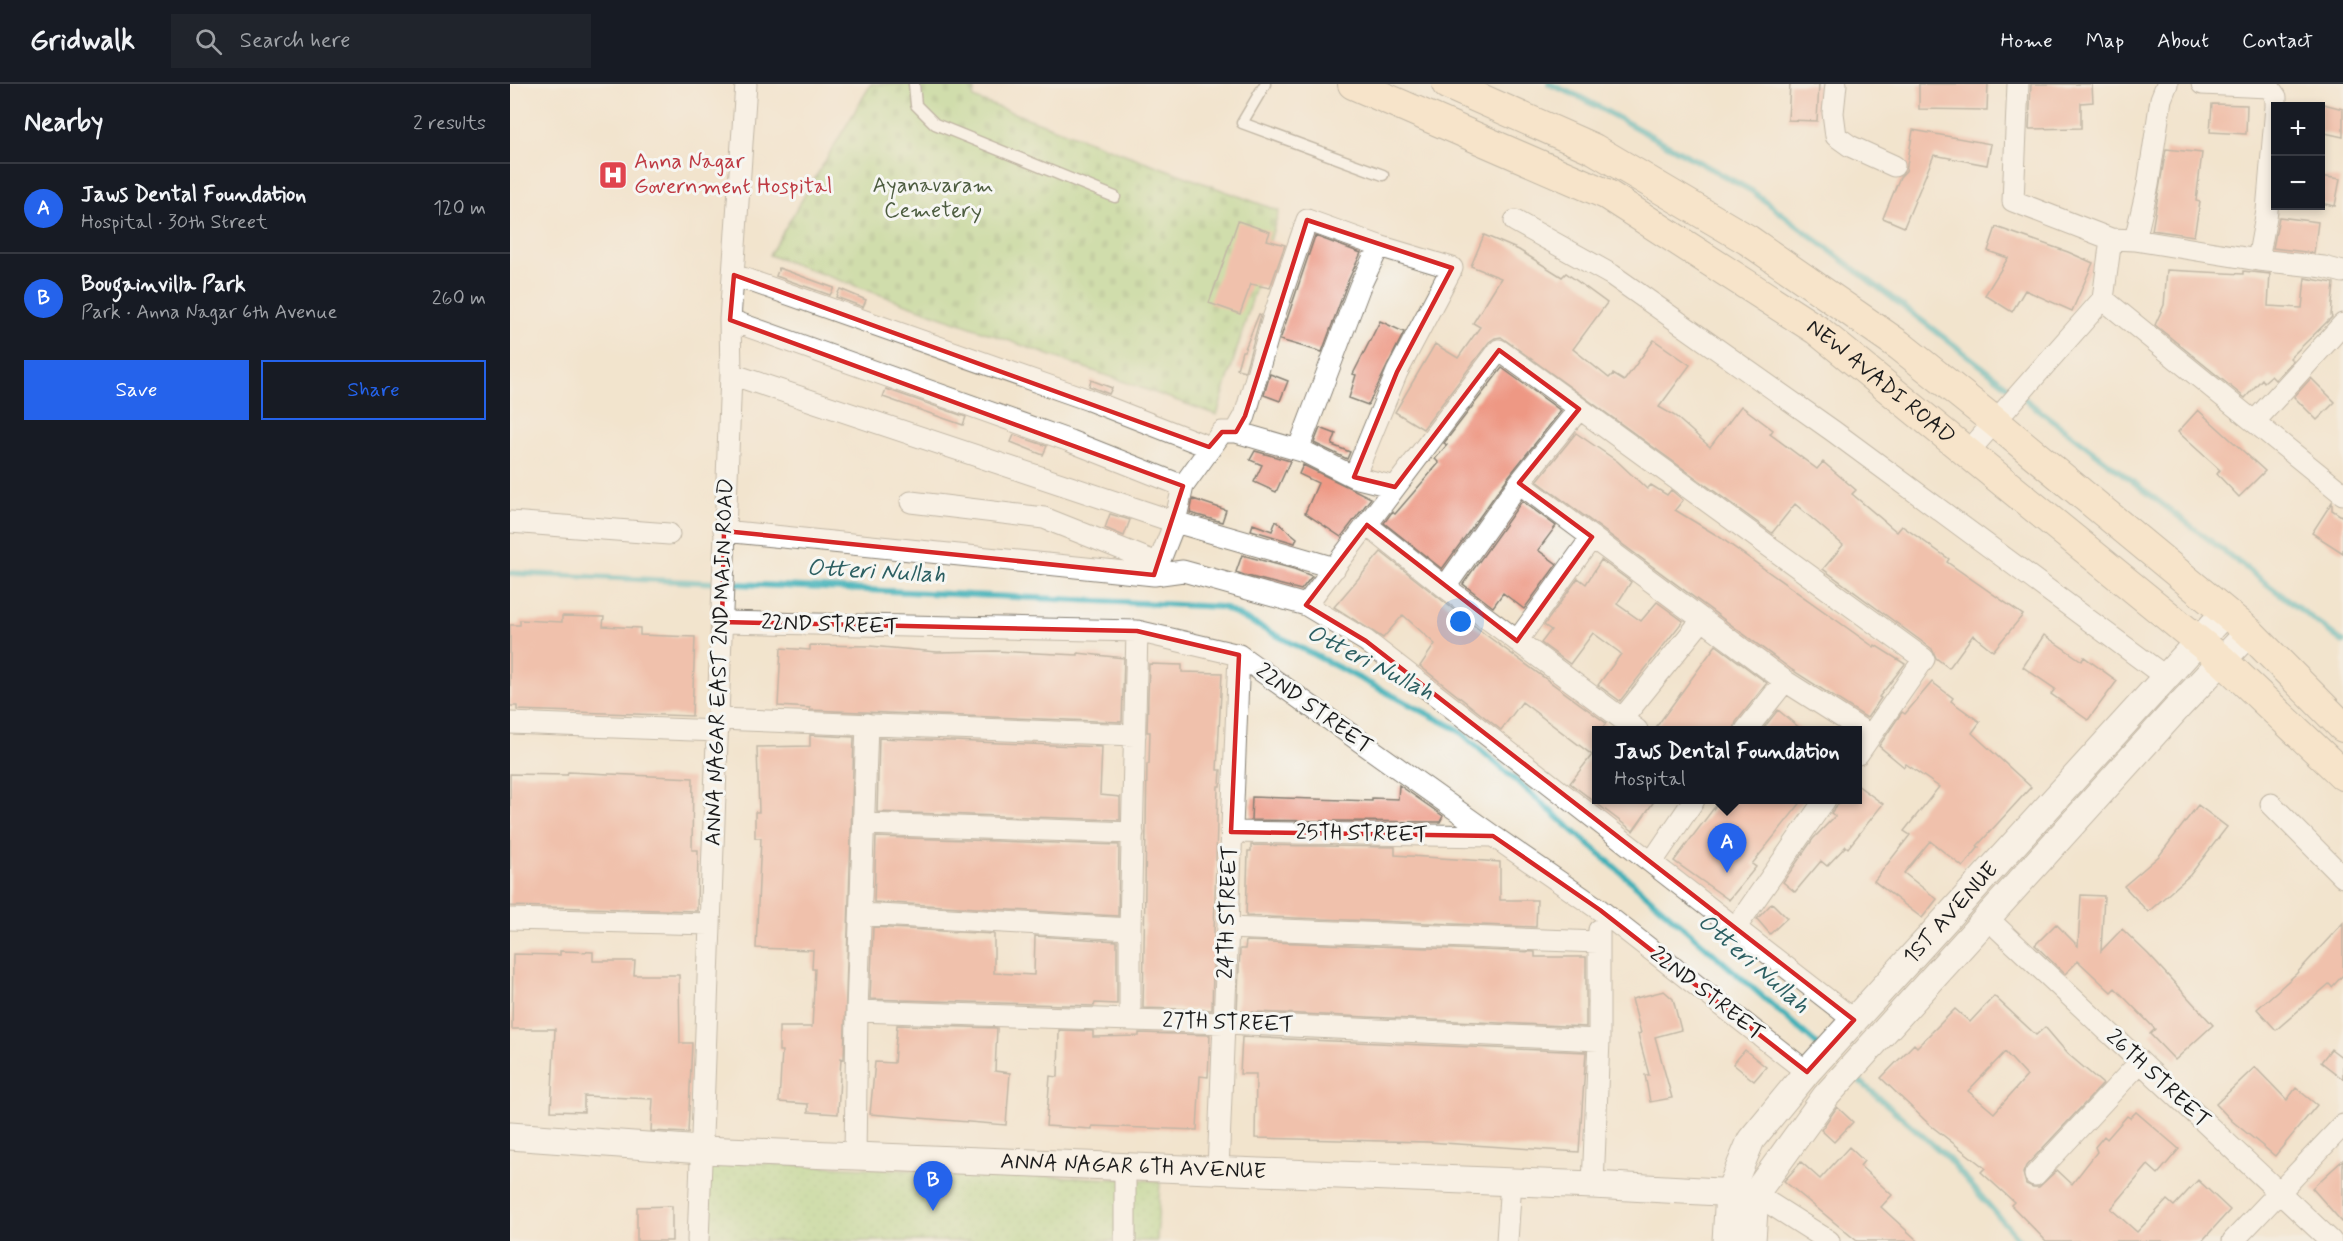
<!DOCTYPE html>
<meta charset="utf-8">
<style>
:root{--surface:#171b24;--page:#20242c;--text:#f1f3f6;--muted:#9ea1a6;--line:#363941;--accent:#2563eb}
body{margin:0;font-family:Mynerve,sans-serif;background:var(--page);color:var(--text)}
.controls{position:absolute;right:18px;top:18px;display:grid;overflow:hidden;border-radius:0px;box-shadow:0 3px 9px #0003}
.controls button{width:54px;height:54px;display:grid;place-items:center;padding:0;border:0;border-bottom:2px solid var(--line);background:var(--surface);color:var(--text);font:30px sans-serif}
.you{position:absolute;left:951px;top:538px;width:21px;height:21px;margin:-15px;border:4px solid #fff;border-radius:50%;background:#1a73e8;box-shadow:0 0 0 9px #1a73e833}
.badge{display:grid;place-items:center;width:39px;height:39px;border-radius:50%;background:var(--accent);color:#fff;font-size:20px;font-weight:700}
.pin{position:absolute;translate:-50% -50px;filter:drop-shadow(0 2px 3px #0008)}
.pin::after{content:'';position:absolute;top:32px;width:21px;height:18px;background:inherit;clip-path:polygon(0 0,100% 0,50% 100%)}
.popup{position:absolute;left:1082px;top:642px;width:270px;height:78px;box-sizing:border-box;display:grid;place-content:center;border-radius:0px;background:var(--surface);filter:drop-shadow(0 2px 4px #0005);font-size:20px;white-space:nowrap;color:var(--muted)}
.popup b{font-size:22px;color:var(--text)}
.popup::after{content:'';position:absolute;left:50%;top:100%;margin-left:-12px;border:12px solid transparent;border-top-color:var(--surface)}
.list{margin:0;padding:0;list-style:none}
h2{display:flex;justify-content:space-between;align-items:center;height:78px;margin:0;padding:0 24px;font-size:26px}
h2 small{font-size:20px;font-weight:400;color:var(--muted)}
.list li{display:grid;grid-template-columns:39px 1fr auto;gap:18px;align-items:center;box-sizing:border-box;height:90px;padding:0 24px;border-top:2px solid var(--line)}
.list b{display:block;font-size:22px;white-space:nowrap}
.list p{margin:0;font-size:20px;white-space:nowrap;color:var(--muted)}
.list em{font-size:20px;font-style:normal;color:var(--muted)}
.actions{display:flex;gap:12px;padding:18px 24px}
.actions a{flex:1;padding:14px 0;border:2px solid var(--accent);border-radius:0px;text-align:center;font-size:21px;color:var(--accent)}
.actions .main{background:var(--accent);color:#fff}
.icon{flex:none;width:33px;height:33px;fill:none;stroke:currentColor;stroke-width:2;stroke-linecap:round;stroke-linejoin:round}
.map{position:relative;flex:none;width:1833px;height:1157px;overflow:hidden}
header{display:flex;align-items:center;gap:36px;box-sizing:border-box;height:84px;padding:0 30px;background:var(--surface);border-bottom:2px solid var(--line)}
header strong{font-size:28px}
nav{display:flex;gap:33px;margin-inline-start:auto;font-size:21px}
.search{width:420px;height:54px;background:var(--page);display:flex;align-items:center;gap:15px;box-sizing:border-box;padding:0 21px;border-radius:0px;color:var(--muted);font-size:22px}
main{display:flex}
aside{flex:1;background:var(--surface)}
.map>svg:first-child{display:block}
</style>
<header>
<strong>Gridwalk</strong>
<div class="search"><svg class="icon" aria-label="search" viewBox="0 0 24 24"><circle cx="10" cy="10" r="6"/><path d="M15 15l6 6"/></svg>Search here</div>
<nav><a>Home</a><a>Map</a><a>About</a><a>Contact</a></nav>
</header>
<main>
<aside>
<h2>Nearby<small>2 results</small></h2>
<ul class="list">
<li><span class="badge">A</span><div><b>Jaws Dental Foundation</b><p>Hospital · 30th Street</p></div><em>120 m</em></li>
<li><span class="badge">B</span><div><b>Bougainvilla Park</b><p>Park · Anna Nagar 6th Avenue</p></div><em>260 m</em></li>
</ul>
<div class="actions"><a class="main">Save</a><a>Share</a></div>
</aside>
<div class="map">
<svg width="1833" height="1157" viewBox="0 0 1833 1157">
<defs>
<pattern id="grass-dots" width="8" height="8" patternUnits="userSpaceOnUse" patternTransform="scale(1.5)"><rect width="8" height="8" fill="#a7d583"/><path d="M2 2h.1M6 6h.1" fill="none" stroke="#8fb671" stroke-width="1.8" stroke-linecap="round"/></pattern>
<pattern id="cemetery-stones" width="16" height="16" patternUnits="userSpaceOnUse" patternTransform="scale(1.5)"><rect width="16" height="16" fill="#a7d583"/><path d="M2 7V4a2 2 0 0 1 4 0v3zM10 15v-3a2 2 0 0 1 4 0v3z" fill="#8fb671"/></pattern>
</defs>
<rect width="100%" height="100%" fill="#f6f6f2"/>
<filter id="ink" filterUnits="userSpaceOnUse"><feTurbulence type="fractalNoise" baseFrequency=".0167" numOctaves="2"/><feDisplacementMap in="SourceGraphic" scale="12" xChannelSelector="R" yChannelSelector="G"/><feConvolveMatrix kernelMatrix="1 2 1 2 8 2 1 2 1" color-interpolation-filters="sRGB"/></filter>
<filter id="wash" filterUnits="userSpaceOnUse"><feTurbulence type="fractalNoise" baseFrequency=".008" numOctaves="4" result="noise"/><feDisplacementMap in="SourceGraphic" scale="24" xChannelSelector="R" yChannelSelector="G"/><feGaussianBlur stdDeviation="1.35" result="paint"/><feColorMatrix in="noise" values="0 0 0 0 0 0 0 0 0 0 0 0 0 0 0 0 0 1.4 0 .05"/><feComposite in="paint" operator="in"/></filter>
<g filter="url(#wash)">
<rect width="100%" height="100%" fill="#f2e4cd"/>
<path fill="url(#grass-dots)" stroke="#627850" stroke-width="1.5" d="M 199,1077 L 650,1097 L 647,1157 L 196,1157 Z"/>
<path fill="url(#cemetery-stones)" stroke="#627850" stroke-width="1.5" d="M 361,0 L 465,0 L 463,14 L 769,127 L 707,331 L 259,171 Z"/>
<g fill="none" stroke-linecap="round" stroke-linejoin="round">
<path stroke="#3fb0b7" stroke-width="6" d="M 1039,0 L 1068,12 L 1242,107 L 1833,558
M 0,489 L 712,523 L 947,645 L 1310,963
M 1343,991 L 1436,1072 L 1510,1157"/>
</g>
<g id="blocks">
<path fill="#ee9884" fill-rule="evenodd" d="M 1280,0 L 1309,0 L 1307,37 L 1278,36 Z
M 1409,0 L 1478,0 L 1477,26 L 1409,25 Z
M 1521,0 L 1582,0 L 1583,18 L 1571,19 L 1571,44 L 1519,45 Z
M 1810,19 L 1833,25 L 1833,53 L 1810,48 Z
M 1702,20 L 1737,21 L 1736,50 L 1700,48 Z
M 1403,46 L 1481,60 L 1477,81 L 1424,71 L 1394,143 L 1373,134 L 1390,93 L 1396,87 Z
M 1656,65 L 1692,69 L 1686,117 L 1690,118 L 1684,152 L 1642,146 Z
M 1810,92 L 1830,95 L 1825,122 L 1810,119 Z
M 1769,133 L 1808,138 L 1804,169 L 1763,164 Z
M 728,137 L 760,148 L 757,156 L 775,161 L 760,204 L 741,200 L 730,230 L 699,219 Z
M 1486,143 L 1558,168 L 1583,179 L 1562,227 L 1515,206 L 1502,228 L 1475,211 L 1498,174 L 1478,167 Z
M 974,151 L 1009,166 L 1052,193 L 1056,189 L 1097,219 L 1063,265 L 1099,294 L 1103,290 L 1114,297 L 1144,256 L 1180,281 L 1149,323 L 1165,332 L 1200,363 L 1231,322 L 1263,346 L 1260,350 L 1307,385 L 1313,378 L 1346,406 L 1342,410 L 1387,448 L 1392,442 L 1439,475 L 1437,478 L 1513,531 L 1483,567 L 1463,551 L 1439,584 L 1426,574 L 1422,565 L 1313,485 L 1333,461 L 1285,420 L 1262,449 L 991,253 L 985,254 L 979,258 L 913,345 L 885,328 L 925,260 L 948,274 L 970,243 L 963,239 L 991,194 L 961,182 Z
M 805,152 L 851,169 L 838,197 L 812,268 L 770,256 Z
M 269,184 L 324,204 L 320,211 L 266,192 Z
M 1657,186 L 1733,190 L 1733,187 L 1760,190 L 1758,222 L 1792,224 L 1795,194 L 1824,199 L 1821,231 L 1822,233 L 1780,274 L 1783,277 L 1765,296 L 1761,292 L 1754,298 L 1752,295 L 1735,314 L 1645,241 L 1654,221 Z
M 330,205 L 356,216 L 353,223 L 326,213 Z
M 749,230 L 751,231 L 735,287 L 727,285 L 732,267 L 734,267 Z
M 870,237 L 894,248 L 858,321 L 839,314 L 846,291 L 843,290 Z
M 992,284 L 1051,327 L 999,392 L 932,485 L 874,439 L 882,428 L 885,430 L 929,379 L 925,375 L 937,361 L 934,359 Z
M 760,290 L 778,297 L 770,317 L 754,311 Z
M 1801,294 L 1825,318 L 1807,336 L 1784,313 Z
M 581,296 L 602,304 L 599,310 L 579,302 Z
M 376,305 L 456,333 L 453,341 L 373,313 Z
M 1688,326 L 1755,387 L 1729,413 L 1707,390 L 1710,386 L 1668,348 Z
M 810,344 L 826,350 L 822,361 L 840,368 L 837,375 L 804,359 Z
M 1066,349 L 1107,377 L 1137,405 L 1141,401 L 1157,411 L 1161,406 L 1173,416 L 1165,426 L 1208,452 L 1364,563 L 1365,561 L 1395,580 L 1369,613 L 1371,614 L 1357,634 L 1282,586 L 1027,397 Z
M 504,351 L 537,362 L 533,371 L 501,358 Z
M 745,367 L 780,377 L 766,408 L 744,398 L 752,381 L 740,376 Z
M 793,381 L 861,414 L 831,453 L 795,429 L 808,399 L 789,390 Z
M 683,415 L 716,426 L 712,438 L 680,429 Z
M 1012,417 L 1046,442 L 1028,466 L 1047,480 L 1014,525 L 993,509 L 983,523 L 953,500 Z
M 1822,418 L 1822,426 L 1833,433 L 1833,469 L 1802,449 Z
M 600,430 L 620,436 L 614,452 L 595,444 Z
M 766,437 L 787,454 L 785,459 L 741,446 L 743,440 L 762,447 Z
M 871,468 L 976,551 L 1096,639 L 1091,646 L 1086,646 L 1086,716 L 1145,716 L 1123,747 L 1060,699 L 1082,671 L 1012,618 L 991,646 L 910,582 L 925,560 L 893,531 L 873,554 L 824,523 Z
M 732,471 L 784,485 L 802,492 L 791,506 L 734,491 L 726,488 Z
M 1091,476 L 1121,498 L 1107,520 L 1131,537 L 1147,518 L 1173,537 L 1110,617 L 1088,601 L 1111,570 L 1109,568 L 1083,549 L 1060,580 L 1031,559 L 1041,546 L 1034,541 L 1068,494 L 1076,500 Z
M 52,532 L 94,533 L 93,542 L 130,544 L 130,551 L 185,553 L 182,632 L 7,626 L 7,622 L 0,622 L 0,541 L 10,541 L 10,536 L 52,538 Z
M 1534,551 L 1572,577 L 1574,573 L 1607,597 L 1578,636 L 1541,610 L 1545,605 L 1513,583 Z
M 300,561 L 360,562 L 427,568 L 485,567 L 568,571 L 568,569 L 614,574 L 612,638 L 300,626 L 300,624 L 268,622 L 271,564 L 300,566 Z
M 1206,561 L 1257,599 L 1226,638 L 1224,646 L 1144,646 Z
M 639,580 L 672,581 L 672,588 L 712,589 L 707,686 L 711,686 L 710,702 L 708,702 L 702,926 L 633,924 L 637,680 L 639,680 L 640,648 L 637,648 Z
M 1422,598 L 1443,614 L 1441,617 L 1470,638 L 1462,649 L 1521,703 L 1467,762 L 1469,763 L 1453,783 L 1420,757 L 1394,789 L 1427,815 L 1412,834 L 1364,797 L 1400,751 L 1394,747 L 1429,703 L 1396,680 L 1394,683 L 1369,662 L 1392,628 L 1395,630 Z
M 1268,626 L 1292,646 L 1252,646 Z
M 300,651 L 344,653 L 334,975 L 331,974 L 328,1030 L 298,1028 L 298,1020 L 269,1018 L 272,967 L 269,967 L 269,943 L 302,943 L 305,885 L 302,885 L 303,866 L 246,864 L 251,754 L 245,754 L 245,728 L 249,728 L 247,663 L 300,662 Z
M 369,654 L 592,663 L 590,711 L 610,713 L 610,736 L 367,728 Z
M 58,688 L 183,694 L 182,766 L 188,766 L 187,827 L 0,822 L 0,690 L 57,691 Z
M 889,701 L 933,732 L 930,738 L 741,736 L 742,713 L 862,717 L 862,714 L 888,715 Z
M 1347,701 L 1373,720 L 1338,764 L 1336,762 L 1317,782 L 1311,777 L 1285,808 L 1273,798 L 1303,755 L 1325,732 L 1321,729 L 1331,716 L 1347,716 Z
M 1210,716 L 1293,716 L 1242,780 L 1246,783 L 1219,816 L 1164,777 Z
M 1688,721 L 1717,743 L 1680,791 L 1638,828 L 1614,802 L 1649,772 Z
M 366,753 L 609,761 L 608,832 L 364,818 Z
M 741,761 L 885,763 L 885,771 L 990,778 L 990,816 L 1027,816 L 1026,843 L 736,832 L 738,767 L 741,767 Z
M 1571,811 L 1594,812 L 1591,867 L 1612,845 L 1638,870 L 1703,941 L 1665,976 L 1640,950 L 1645,945 L 1605,904 L 1601,908 L 1568,877 L 1555,890 L 1525,861 L 1546,840 L 1568,862 Z
M 1262,819 L 1277,834 L 1260,850 L 1247,835 Z
M 1833,839 L 1833,891 L 1822,903 L 1819,900 L 1766,946 L 1747,925 L 1786,890 Z
M 363,843 L 484,850 L 484,889 L 524,891 L 525,852 L 607,857 L 607,920 L 585,919 L 584,922 L 360,915 Z
M 736,857 L 1025,868 L 1025,873 L 1076,873 L 1076,943 L 727,927 L 730,865 L 735,865 Z
M 50,867 L 83,868 L 83,877 L 125,877 L 124,891 L 169,891 L 170,959 L 182,959 L 178,1049 L 141,1047 L 143,1015 L 74,1012 L 74,1028 L 41,1027 L 45,945 L 2,945 L 3,870 L 50,871 Z
M 1154,907 L 1163,915 L 1171,946 L 1145,953 L 1162,1014 L 1140,1018 L 1135,991 L 1139,991 L 1128,950 L 1131,949 L 1122,915 Z
M 1484,912 L 1526,951 L 1535,943 L 1558,970 L 1593,1000 L 1516,1082 L 1513,1089 L 1516,1100 L 1523,1103 L 1529,1103 L 1547,1086 L 1562,1100 L 1587,1068 L 1585,1063 L 1594,1052 L 1597,1055 L 1617,1032 L 1620,1034 L 1626,1028 L 1669,1065 L 1648,1090 L 1638,1081 L 1601,1125 L 1627,1148 L 1657,1116 L 1664,1122 L 1688,1096 L 1720,1126 L 1692,1157 L 1536,1157 L 1501,1121 L 1504,1118 L 1471,1088 L 1475,1084 L 1420,1041 L 1371,994 L 1404,960 L 1407,963 L 1445,925 L 1460,938 ZM 1495,968 L 1517,992 L 1484,1029 L 1458,1007 Z
M 387,941 L 487,944 L 485,987 L 500,989 L 496,1041 L 360,1030 L 365,978 L 384,979 Z
M 549,946 L 583,947 L 583,953 L 629,952 L 629,949 L 700,951 L 698,993 L 690,992 L 687,1046 L 582,1042 L 582,1045 L 536,1042 L 540,992 L 548,993 Z
M 732,953 L 1076,968 L 1069,1068 L 918,1058 L 745,1054 L 746,990 L 730,990 Z
M 1821,965 L 1833,974 L 1833,995 L 1811,978 Z
M 1235,966 L 1256,983 L 1244,997 L 1223,980 Z
M 1745,983 L 1777,1016 L 1786,1004 L 1807,1021 L 1765,1072 L 1722,1037 L 1706,1020 Z
M 1327,1023 L 1343,1038 L 1324,1058 L 1311,1046 Z
M 1339,1063 L 1354,1077 L 1350,1082 L 1382,1111 L 1371,1123 L 1408,1157 L 1347,1157 L 1274,1097 L 1291,1078 L 1310,1095 Z
M 1833,1076 L 1833,1139 L 1802,1104 Z
M 162,1122 L 162,1157 L 127,1157 L 127,1123 Z"/>
</g>
</g>
<g filter="url(#ink)">
<use href="#blocks" fill-opacity="0" stroke="#878074" stroke-width="1.5"/>
<g fill="none" stroke-linecap="round" stroke-linejoin="round">
<g stroke="#878074" stroke-width="13">
<path id="service" d="M 404,0 L 406,21 L 425,40 L 605,113
M 755,0 L 732,39 L 873,91"/>
</g>
<g stroke="#878074" stroke-width="23">
<path id="minor" d="M 1326,0 L 1323,29 L 1326,52 L 1340,62 L 1384,82
M 1508,0 L 1503,117 L 1601,155 L 1625,156 L 1748,176 L 1814,183 L 1833,188
M 1692,0 L 1759,3 L 1766,13 L 1766,22
M 1005,137 L 1102,191 L 1323,347 L 1657,594
M 1625,156 L 1638,101 L 1651,15 L 1657,0
M 1748,176 L 1757,127 L 1766,23
M 224,191 L 579,316 L 699,363
M 1593,215 L 1833,410
M 220,236 L 560,357 L 673,402
M 221,290 L 665,438 L 825,484
M 1745,337 L 1833,240
M 726,348 L 795,368 L 844,393 L 885,403
M 788,366 L 850,202 L 869,162
M 1458,368 L 1593,215 L 1601,155
M 1009,399 L 1275,597 L 1360,651
M 401,418 L 534,434 L 647,479
M 0,438 L 159,450
M 857,441 L 935,503 L 1127,646
M 214,447 L 644,491 L 673,487 L 796,521 L 856,557 L 1344,936
M 644,491 L 665,438 L 673,402 L 712,348 L 726,348 L 735,332 L 763,235 L 797,136 L 869,162 L 942,184 L 887,288 L 844,393
M 935,503 L 1009,399 L 1069,325
M 796,521 L 989,266 L 1414,575 L 1348,670
M 212,538 L 627,547 L 729,571 L 983,752 L 1090,826 L 1297,988
M 1007,557 L 1082,453
M 208,635 L 625,651
M 1112,635 L 1192,536
M 0,639 L 208,647
M 1236,646 L 1275,597
M 1761,720 L 1833,793
M 355,740 L 623,749
M 721,748 L 983,752
M 1142,778 L 1184,716
M 351,830 L 620,845
M 1476,833 L 1821,1157
M 0,835 L 200,840
M 1226,843 L 1315,716
M 718,844 L 1088,858
M 347,927 L 715,939 L 1089,956
M 620,936 L 620,845 L 627,547
M 345,1072 L 347,927 L 357,640
M 615,1082 L 615,1157
M 708,1086 L 729,571
M 1525,1091 L 1630,978
M 1083,1101 L 1089,956 L 1089,846
M 1245,1110 L 1319,1157
M 188,1157 L 221,290 L 220,236 L 236,0
M 997,1157 L 1001,1097
M 1723,1157 L 1833,1041"/>
</g>
<g stroke="#878074" stroke-width="29">
<g id="tertiary">
<path id="s1" d="M 0,1052 L 192,1066 L 1083,1101 L 1245,1110"/>
<path id="s2" d="M 1216,1157 L 1219,1109 L 1241,1056 L 1297,988 L 1715,528"/>
<path d="M 1242,1157 L 1245,1110 L 1316,1012 L 1669,622 L 1739,548"/>
</g>
</g>
<g stroke="#878074" stroke-width="32">
<g id="secondary">
<path id="s3" d="M 843,0 L 1096,110 L 1307,246 L 1713,577 L 1833,691"/>
<path d="M 937,0 L 1084,65 L 1238,156 L 1389,261 L 1484,337 L 1739,548 L 1833,643"/>
</g>
</g>
<use href="#service" stroke="#fff" stroke-width="10"/>
<use href="#minor" stroke="#fff" stroke-width="21"/>
<use href="#tertiary" stroke="#fff" stroke-width="27"/>
<use href="#secondary" stroke="#fde5c5" stroke-width="30"/>
</g>
</g>
<path d="M0 0H1833V1157H0ZM 797,136 L 942,184 L 887,288 L 844,393 L 885,403 L 989,266 L 1069,325 L 1009,399 L 1082,453 L 1007,557 L 857,441 L 796,521 L 856,557 L 1344,936 L 1297,988 L 1090,826 L 983,752 L 721,748 L 729,571 L 627,547 L 212,538 L 214,447 L 644,491 L 673,402 L 220,236 L 224,191 L 699,363 L 712,348 L 726,348 L 735,332 Z" fill="#f2e4cd" fill-opacity=".55" fill-rule="evenodd"/>
<path fill="none" stroke="#d62828" stroke-width="4.5" stroke-linejoin="round" d="M 797,136 L 942,184 L 887,288 L 844,393 L 885,403 L 989,266 L 1069,325 L 1009,399 L 1082,453 L 1007,557 L 857,441 L 796,521 L 856,557 L 1344,936 L 1297,988 L 1090,826 L 983,752 L 721,748 L 729,571 L 627,547 L 212,538 L 214,447 L 644,491 L 673,402 L 220,236 L 224,191 L 699,363 L 712,348 L 726,348 L 735,332 Z"/>
<defs>
<g id="hospital-square" transform="scale(1.5)"><rect x="-9" y="-9" width="18" height="18" rx="4" fill="#e0444e" stroke="#f6f6f2"/><path d="M-5-5h3v3.5h4V-5h3V5h-3V1.5h-4V5h-3Z" fill="#fff"/></g>
</defs>
<g fill-rule="evenodd">
<use href="#hospital-square" x="103" y="91"/>
</g>
<g text-anchor="middle" dominant-baseline="central" stroke-width="6" stroke-linejoin="round" paint-order="stroke">
<g font-size="22" fill="#be3a42" stroke="#f6f6f2" text-anchor="start">
<text x="124" y="78">Anna Nagar<tspan x="124" dy="25">Government Hospital</tspan></text>
</g>
<g font-size="22" fill="#4d5d40" stroke="#f6f6f2">
<text x="423" y="102">Ayanavaram<tspan x="423" dy="25">Cemetery</tspan></text>
</g>
<g font-size="22" fill="#1c1c1c" stroke="#f6f6f2">
<text stroke="none"><textPath href="#s3" startOffset="609">NEW AVADI ROAD</textPath></text>
<text transform="translate(320 541) rotate(2)">22ND STREET</text>
<text transform="translate(210 578) rotate(-88)">ANNA NAGAR EAST 2ND MAIN ROAD</text>
<text transform="translate(804 625) rotate(36)">22ND STREET</text>
<text transform="translate(852 750) rotate(1)">25TH STREET</text>
<text transform="translate(718 828) rotate(-88)">24TH STREET</text>
<text stroke="none"><textPath href="#s2" startOffset="408">1ST AVENUE</textPath></text>
<text transform="translate(1197 910) rotate(38)">22ND STREET</text>
<text transform="translate(718 939) rotate(2)">27TH STREET</text>
<text transform="translate(1648 995) rotate(43)">26TH STREET</text>
<text stroke="none"><textPath href="#s1" startOffset="624">ANNA NAGAR 6TH AVENUE</textPath></text>
</g>
<g font-size="24" font-style="italic" fill="#2c5f62" stroke="#f6f6f2">
<text transform="translate(366 488) rotate(3)">Otteri Nullah</text>
<text transform="translate(860 579) rotate(27)">Otteri Nullah</text>
<text transform="translate(1243 880) rotate(41)">Otteri Nullah</text>
</g>
</g>
</svg>
<div class="controls">
<button>+</button>
<button>−</button>
</div>
<div class="you"></div>
<div class="pin badge" style="left:1217px;top:789px">A</div>
<div class="popup"><b>Jaws Dental Foundation</b>Hospital</div>
<div class="pin badge" style="left:423px;top:1127px">B</div>
</div>
</main>
